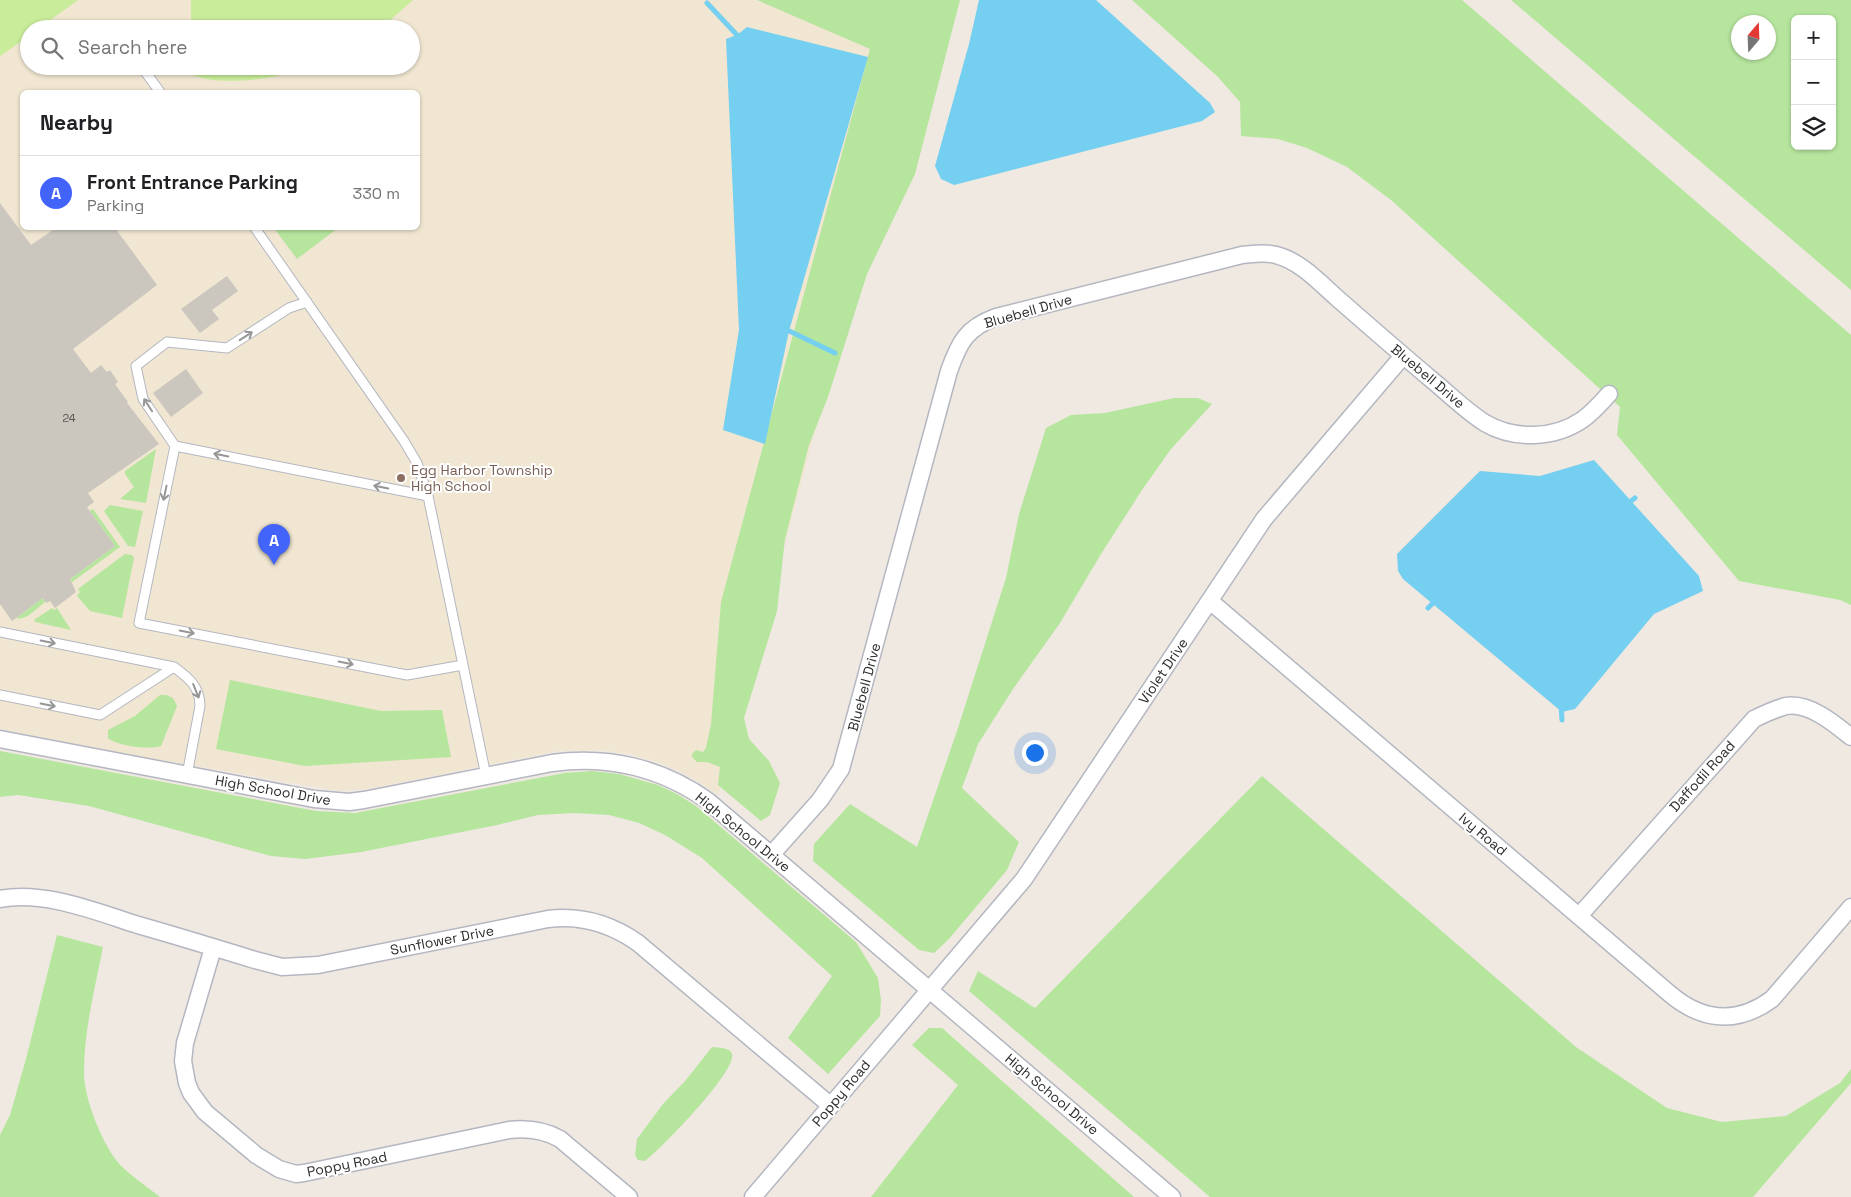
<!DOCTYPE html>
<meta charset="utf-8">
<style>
:root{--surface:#fff;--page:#f2f2f2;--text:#202124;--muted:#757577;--line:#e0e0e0;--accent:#4264fb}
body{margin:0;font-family:"Space Grotesk",sans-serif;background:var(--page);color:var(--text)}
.controls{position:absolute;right:15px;top:15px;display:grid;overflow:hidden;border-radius:8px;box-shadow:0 1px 4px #0004}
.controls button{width:45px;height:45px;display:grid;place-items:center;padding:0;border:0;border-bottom:1px solid var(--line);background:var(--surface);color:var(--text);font:25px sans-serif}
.compass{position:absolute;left:1731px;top:15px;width:45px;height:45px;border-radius:50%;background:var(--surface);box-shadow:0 1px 4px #0004;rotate:19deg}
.you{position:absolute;left:1034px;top:752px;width:18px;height:18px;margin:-12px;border:4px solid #fff;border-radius:50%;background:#1a73e8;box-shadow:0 0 0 8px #1a73e833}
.badge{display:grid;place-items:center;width:32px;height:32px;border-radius:50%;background:var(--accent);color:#fff;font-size:16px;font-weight:700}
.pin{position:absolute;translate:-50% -41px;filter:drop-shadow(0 1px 2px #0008)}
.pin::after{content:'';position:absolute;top:26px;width:18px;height:15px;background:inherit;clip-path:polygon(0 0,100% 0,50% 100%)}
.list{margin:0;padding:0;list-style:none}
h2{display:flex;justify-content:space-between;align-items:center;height:65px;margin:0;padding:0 20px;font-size:21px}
h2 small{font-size:16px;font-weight:400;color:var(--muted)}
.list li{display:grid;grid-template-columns:32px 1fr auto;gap:15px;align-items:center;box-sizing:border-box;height:75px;padding:0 20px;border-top:1px solid var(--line)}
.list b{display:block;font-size:19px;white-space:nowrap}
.list p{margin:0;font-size:16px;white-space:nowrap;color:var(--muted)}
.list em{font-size:16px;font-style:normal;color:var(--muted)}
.icon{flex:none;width:28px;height:28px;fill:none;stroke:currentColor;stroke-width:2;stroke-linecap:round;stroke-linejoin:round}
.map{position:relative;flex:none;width:1851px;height:1197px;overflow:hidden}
.search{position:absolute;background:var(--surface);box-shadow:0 1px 4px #0004;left:20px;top:20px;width:400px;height:55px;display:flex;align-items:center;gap:12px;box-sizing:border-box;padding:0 18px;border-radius:28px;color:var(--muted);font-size:19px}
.panel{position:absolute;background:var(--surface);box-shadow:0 1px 4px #0004;left:20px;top:90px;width:400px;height:140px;border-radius:8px}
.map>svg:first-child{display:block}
</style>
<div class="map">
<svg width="1851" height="1197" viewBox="0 0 1851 1197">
<rect width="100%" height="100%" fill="#efe9e1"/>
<path fill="#f0e6d1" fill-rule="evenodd" d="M 0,0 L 930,0 L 718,795 L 691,777 L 661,763 L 629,754 L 600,750 L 557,751 L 373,788 L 339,791 L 144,757 L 0,729 ZM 29,29 L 411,29 L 411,66 L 29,66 ZM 22,92 L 418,92 L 418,228 L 22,228 Z"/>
<path fill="#b6e59e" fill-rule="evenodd" d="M 757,0 L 960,0 L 915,174 L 867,274 L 828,397 L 809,445 L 785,539 L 777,611 L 744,718 L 749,739 L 769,761 L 780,783 L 770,815 L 761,821 L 718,785 L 720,767 L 707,762 L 697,762 L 692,757 L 692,754 L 696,750 L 703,752 L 706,748 L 711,724 L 721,602 L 870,49 Z
M 1132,0 L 1462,0 L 1851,335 L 1851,605 L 1840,600 L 1739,581 L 1617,435 L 1620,407 L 1391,200 L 1347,167 L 1307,148 L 1278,139 L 1241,136 L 1240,102 L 1217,76 Z
M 1511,0 L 1851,0 L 1851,290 ZM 1795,19 L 1832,19 L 1832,146 L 1795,146 ZM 1738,22 L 1768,22 L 1768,52 L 1738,52 Z
M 274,228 L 338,228 L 297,259 Z
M 1174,398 L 1198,398 L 1212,404 L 1171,449 L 1142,490 L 1101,554 L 1060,623 L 1013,689 L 978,744 L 962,788 L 1019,842 L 1007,870 L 949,939 L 934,953 L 919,950 L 813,861 L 814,844 L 850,804 L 917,847 L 957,731 L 1006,578 L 1019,514 L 1046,428 L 1071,415 L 1105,413 Z
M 156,449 L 146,503 L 120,499 L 134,487 L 125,474 L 125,471 Z
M 110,505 L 143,511 L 135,547 L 128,546 L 104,511 Z
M 93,509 L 120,547 L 72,582 L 70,579 L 115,546 L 90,511 Z
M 125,554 L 132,555 L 134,558 L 122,618 L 90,611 L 77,596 L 80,592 L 78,589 Z
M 43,598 L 45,602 C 37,608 26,621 16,618 Z
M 52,608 L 54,610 L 57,608 L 71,630 L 35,622 L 34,620 Z
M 230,680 L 381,711 L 442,710 L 451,757 L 305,766 L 216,749 Z
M 160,695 L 166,695 L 173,698 L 177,706 L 161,746 C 149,750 117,746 108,738 L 108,730 L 135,716 Z
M 0,751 L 316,811 L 355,813 L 565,773 L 592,771 L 619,774 L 658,785 L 677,794 L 696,806 L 856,942 L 878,978 L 881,1000 L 880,1016 L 828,1074 L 788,1038 L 832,976 L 702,858 L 665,835 L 639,823 L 609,815 L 574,813 L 538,815 L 497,825 L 361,852 L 305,859 L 271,856 L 89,806 L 18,795 L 0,797 Z
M 1262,776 L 1576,1047 L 1667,1108 L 1722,1122 L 1786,1116 L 1840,1083 L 1851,1069 L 1851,1083 L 1753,1197 L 1210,1197 L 969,991 L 978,971 L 1035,1008 Z
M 57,935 L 103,947 C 95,988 84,1030 84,1071 C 83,1096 101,1140 116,1160 C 125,1172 148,1187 160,1197 L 0,1197 L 0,1135 L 10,1115 L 26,1059 Z
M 929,1028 L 942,1028 L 1134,1197 L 871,1197 L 958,1085 L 912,1045 Z
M 712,1047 C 718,1048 730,1047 732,1054 C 737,1071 661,1149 645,1161 L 638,1160 L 635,1155 L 637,1139 L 663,1104 L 686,1080 Z"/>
<path fill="#c9ec9a" d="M 0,0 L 78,0 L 38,29 L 29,29 L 29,36 L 0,56 Z
M 191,0 L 413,0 L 380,29 L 191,29 Z
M 190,66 L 312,66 C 282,78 221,88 190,74 Z"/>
<path fill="#75cff0" d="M 979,0 L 1096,0 L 1210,103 L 1215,112 L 1202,121 L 954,185 L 941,179 L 935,166 L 969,44 Z
M 747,27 L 868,57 L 789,331 L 765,444 L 723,430 L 739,330 L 726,39 L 737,35 Z
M 1594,460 L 1699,576 L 1703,591 L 1654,614 L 1575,709 L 1562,712 L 1403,579 L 1398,571 L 1397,554 L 1480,471 L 1540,476 Z"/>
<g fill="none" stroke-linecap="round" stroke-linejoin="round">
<path stroke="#75cff0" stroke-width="5" d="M 707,3 L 737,35 L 739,40
M 783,328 L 835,353
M 1626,505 L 1635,498
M 1428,608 L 1436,600
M 1561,704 L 1562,720"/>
</g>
<path fill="#cbc7bf" d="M 0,203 L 31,245 L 56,228 L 115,228 L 157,285 L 73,349 L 91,373 L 101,365 L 107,372 L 110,370 L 118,382 L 115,384 L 128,402 L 127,403 L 159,444 L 88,493 L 94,502 L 87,507 L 115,546 L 70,579 L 76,592 L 55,608 L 50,601 L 46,603 L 43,598 L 12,621 L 0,604 Z
M 227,276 L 238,291 L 212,310 L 219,319 L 200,333 L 181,309 Z
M 186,369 L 203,393 L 171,417 L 153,393 Z"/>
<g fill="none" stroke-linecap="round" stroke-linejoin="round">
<g stroke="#b4b7c1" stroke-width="11">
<path id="lane" d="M 141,66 L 160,92
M 255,228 L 404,441 L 417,463 L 428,496 L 486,776
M 307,302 L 289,308 L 227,348 L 167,342 L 136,366 L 143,399 L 175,446 L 428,496
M 175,446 L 139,623 L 407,675 L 463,665
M 0,632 L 174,667 C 189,678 200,687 200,706 L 187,775
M 0,695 L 100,715 L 174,667"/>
</g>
<g stroke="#b4b7c1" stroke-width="19">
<path id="street" d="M 1210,601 L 1670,994 C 1702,1021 1737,1025 1772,999 L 1851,907
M 0,739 L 314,799 L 349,802 L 364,800 L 552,763 C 608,755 662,768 708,801 L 1172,1197
M 771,855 L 820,800 L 841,769 L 949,371 C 959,343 966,328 996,317 L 1242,255 C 1253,254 1265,252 1276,255 C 1300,261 1319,282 1337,298 C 1369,326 1400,353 1432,380 C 1449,394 1466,411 1485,423 C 1514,440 1554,439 1582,420 C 1592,413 1601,403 1609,394
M 0,899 C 43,890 97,912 138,925 C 177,936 216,948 255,960 L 282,967 L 318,965 L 548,919 C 581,915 611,924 638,943 L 830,1105
M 1579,916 L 1754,719 C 1764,714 1775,709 1786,706 C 1809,702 1835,724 1851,737
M 213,948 L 185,1043 L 183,1061 L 187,1083 L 191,1093 L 205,1112 L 256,1155 L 279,1169 L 296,1174 L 304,1173 L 509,1130 C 527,1128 544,1130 560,1139 L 629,1197
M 753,1197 L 1024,879 L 1264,519 L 1403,356"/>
</g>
<use href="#lane" stroke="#fff" stroke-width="9"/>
<use href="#street" stroke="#fff" stroke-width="16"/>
</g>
<defs><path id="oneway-shaft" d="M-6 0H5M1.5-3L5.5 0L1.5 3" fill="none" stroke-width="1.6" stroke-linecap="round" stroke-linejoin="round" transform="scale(1.25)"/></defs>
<g stroke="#969696">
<use href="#oneway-shaft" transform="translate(246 336) rotate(-33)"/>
<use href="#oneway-shaft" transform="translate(148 405) rotate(-123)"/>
<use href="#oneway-shaft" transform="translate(221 455) rotate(-169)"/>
<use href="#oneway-shaft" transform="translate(381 487) rotate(-169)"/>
<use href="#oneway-shaft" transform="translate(165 493) rotate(102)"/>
<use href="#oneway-shaft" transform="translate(187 632) rotate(11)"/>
<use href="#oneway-shaft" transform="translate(48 642) rotate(11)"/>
<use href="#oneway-shaft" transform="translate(346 663) rotate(11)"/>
<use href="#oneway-shaft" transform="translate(196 691) rotate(68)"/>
<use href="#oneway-shaft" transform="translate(48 705) rotate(11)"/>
</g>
<circle fill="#8d6e63" stroke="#fff" stroke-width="2" cx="401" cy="478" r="5"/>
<g text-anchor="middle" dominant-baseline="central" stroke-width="4" stroke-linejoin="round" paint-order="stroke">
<g font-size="11" fill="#555452">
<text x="69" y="418">24</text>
</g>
<g font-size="14" fill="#2e2e2e" stroke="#fff">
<text transform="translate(1028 311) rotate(-16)">Bluebell Drive</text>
<text transform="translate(1428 376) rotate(40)">Bluebell Drive</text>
<text transform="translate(1163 671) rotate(-56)">Violet Drive</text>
<text transform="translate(864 687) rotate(-75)">Bluebell Drive</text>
<text transform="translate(1702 776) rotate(-48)">Daffodil Road</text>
<text transform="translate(273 790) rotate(10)">High School Drive</text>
<text transform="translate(743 832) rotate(39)">High School Drive</text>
<text transform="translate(1483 834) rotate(40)">Ivy Road</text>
<text transform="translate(442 940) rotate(-11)">Sunflower Drive</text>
<text transform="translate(841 1093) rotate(-50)">Poppy Road</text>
<text transform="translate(1052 1094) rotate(40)">High School Drive</text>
<text transform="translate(347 1164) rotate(-11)">Poppy Road</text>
</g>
<g font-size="14" fill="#785e54" stroke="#fff" text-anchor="start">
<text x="411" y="470">Egg Harbor Township<tspan x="411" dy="16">High School</tspan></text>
</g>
</g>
</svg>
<div class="controls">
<button>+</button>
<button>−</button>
<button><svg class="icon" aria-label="layers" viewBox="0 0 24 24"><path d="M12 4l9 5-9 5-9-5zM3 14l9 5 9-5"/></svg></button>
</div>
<svg class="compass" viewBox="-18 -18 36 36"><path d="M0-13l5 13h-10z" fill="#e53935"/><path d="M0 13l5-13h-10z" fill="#757577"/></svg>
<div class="you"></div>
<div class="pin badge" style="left:274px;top:565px">A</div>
<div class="search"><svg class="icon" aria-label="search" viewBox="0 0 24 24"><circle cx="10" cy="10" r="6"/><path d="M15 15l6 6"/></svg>Search here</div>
<section class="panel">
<h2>Nearby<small></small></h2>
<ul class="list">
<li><span class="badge">A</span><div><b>Front Entrance Parking</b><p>Parking</p></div><em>330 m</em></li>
</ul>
</section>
</div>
